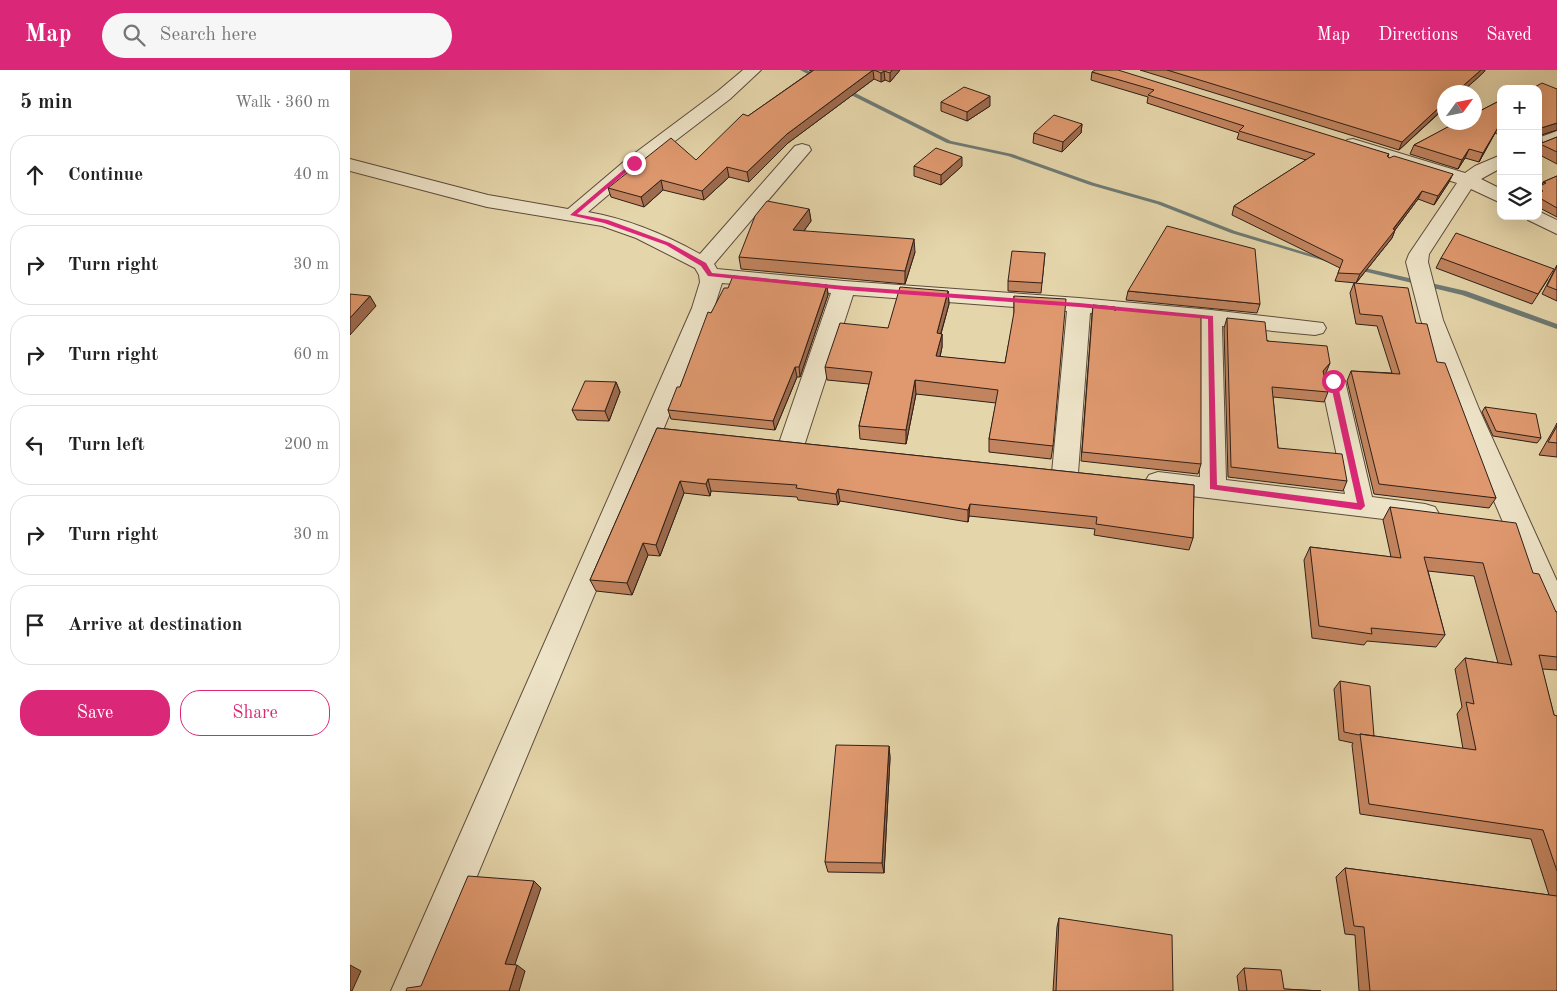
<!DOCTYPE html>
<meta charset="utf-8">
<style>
:root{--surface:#fff;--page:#f6f6f6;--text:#222;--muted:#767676;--line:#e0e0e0;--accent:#db2777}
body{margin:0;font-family:"Old Standard TT",serif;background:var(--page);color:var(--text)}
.controls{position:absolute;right:15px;top:15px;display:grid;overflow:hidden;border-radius:10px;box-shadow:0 5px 20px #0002}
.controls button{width:45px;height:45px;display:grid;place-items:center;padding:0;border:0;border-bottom:1px solid var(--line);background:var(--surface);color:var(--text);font:25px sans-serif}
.compass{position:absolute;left:1087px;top:15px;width:45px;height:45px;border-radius:50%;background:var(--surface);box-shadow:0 5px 20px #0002;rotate:57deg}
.stop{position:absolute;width:15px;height:15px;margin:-11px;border:4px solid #db2777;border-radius:50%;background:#fff}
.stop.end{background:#db2777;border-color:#fff;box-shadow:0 1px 5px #0008}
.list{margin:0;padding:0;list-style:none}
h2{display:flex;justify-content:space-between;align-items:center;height:65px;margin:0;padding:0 20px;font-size:21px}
h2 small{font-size:16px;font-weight:400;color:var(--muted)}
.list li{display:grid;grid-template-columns:32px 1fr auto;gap:15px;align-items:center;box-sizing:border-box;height:80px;margin:0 10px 10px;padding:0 10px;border:1px solid var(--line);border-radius:20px}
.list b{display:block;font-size:19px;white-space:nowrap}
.list em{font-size:16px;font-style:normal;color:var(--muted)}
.actions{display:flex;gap:10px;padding:15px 20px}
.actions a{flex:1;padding:11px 0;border:1px solid var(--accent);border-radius:20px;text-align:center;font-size:18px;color:var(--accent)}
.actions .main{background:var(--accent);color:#fff}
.icon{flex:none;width:28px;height:28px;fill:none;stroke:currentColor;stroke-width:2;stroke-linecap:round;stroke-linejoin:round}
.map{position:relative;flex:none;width:1207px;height:921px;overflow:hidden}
header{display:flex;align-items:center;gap:30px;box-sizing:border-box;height:70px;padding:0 25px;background:var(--accent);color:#fff}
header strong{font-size:24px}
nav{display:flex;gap:28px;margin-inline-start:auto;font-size:18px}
.search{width:350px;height:45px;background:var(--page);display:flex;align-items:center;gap:12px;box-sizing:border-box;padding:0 18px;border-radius:28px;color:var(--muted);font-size:19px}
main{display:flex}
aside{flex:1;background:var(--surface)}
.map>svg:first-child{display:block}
</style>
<header>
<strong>Map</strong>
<div class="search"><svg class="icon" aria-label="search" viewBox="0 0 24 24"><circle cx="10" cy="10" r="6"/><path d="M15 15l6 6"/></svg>Search here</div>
<nav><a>Map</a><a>Directions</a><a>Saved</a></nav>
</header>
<main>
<aside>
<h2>5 min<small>Walk · 360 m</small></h2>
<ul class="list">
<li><svg class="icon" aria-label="ahead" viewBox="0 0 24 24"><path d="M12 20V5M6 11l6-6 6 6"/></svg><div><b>Continue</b></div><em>40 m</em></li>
<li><svg class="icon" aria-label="right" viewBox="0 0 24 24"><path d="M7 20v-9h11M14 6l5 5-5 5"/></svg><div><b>Turn right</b></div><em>30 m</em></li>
<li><svg class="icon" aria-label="right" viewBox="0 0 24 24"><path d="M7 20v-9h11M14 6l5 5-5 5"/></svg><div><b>Turn right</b></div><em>60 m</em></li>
<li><svg class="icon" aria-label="left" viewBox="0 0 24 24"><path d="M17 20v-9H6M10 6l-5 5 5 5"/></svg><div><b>Turn left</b></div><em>200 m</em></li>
<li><svg class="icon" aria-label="right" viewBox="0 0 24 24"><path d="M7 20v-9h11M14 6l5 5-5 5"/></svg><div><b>Turn right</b></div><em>30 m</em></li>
<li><svg class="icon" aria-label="arrive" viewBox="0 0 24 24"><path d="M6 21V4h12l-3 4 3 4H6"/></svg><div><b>Arrive at destination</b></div></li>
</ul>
<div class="actions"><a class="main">Save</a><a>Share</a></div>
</aside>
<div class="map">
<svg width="1207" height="921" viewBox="0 0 1207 921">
<rect width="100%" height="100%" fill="#e5d5aa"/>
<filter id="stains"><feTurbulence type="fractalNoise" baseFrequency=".004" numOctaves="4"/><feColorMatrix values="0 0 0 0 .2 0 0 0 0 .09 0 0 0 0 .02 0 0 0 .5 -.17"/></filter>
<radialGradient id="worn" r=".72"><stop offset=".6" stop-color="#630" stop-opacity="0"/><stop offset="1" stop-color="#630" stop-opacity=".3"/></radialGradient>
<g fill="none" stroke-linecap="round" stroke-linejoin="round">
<path fill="#6e7a74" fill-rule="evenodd" d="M 450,0 L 457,0 L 473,8 L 468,9 Z
M 493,17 L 601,71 L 662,84 L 744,113 L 811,132 L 885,161 L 980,190 L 977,192 L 975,191 L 881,163 L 807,134 L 740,115 L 658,86 L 597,73 L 491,20 L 490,19 Z
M 1006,196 L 1116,221 L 1207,254 L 1207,259 L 1112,225 L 1004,199 L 1003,198 Z"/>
<g stroke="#5d4c3c" stroke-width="2">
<path id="street" d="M 393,0 L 411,0 L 380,29 L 291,97 L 238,142 C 278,149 316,165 350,184 L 445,76 L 452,74 L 459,76 L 461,80 L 364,194 L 367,199 L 494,211 L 729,228 L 861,240 L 973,253 L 976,258 L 973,263 L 965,265 L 872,256 L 876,410 L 995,424 L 971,311 L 975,305 L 983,303 L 991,305 L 995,311 L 1022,427 L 1075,434 L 1085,437 L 1089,444 L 1085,451 L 1075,454 L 808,422 L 799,419 L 795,412 L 799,405 L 808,402 L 850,407 L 850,254 L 740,243 L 728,403 L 724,410 L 715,413 L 706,410 L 702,403 L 717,241 L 503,225 L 455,373 L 451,379 L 442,382 L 433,379 L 429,373 L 481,223 L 372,213 L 364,238 L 79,921 L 41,921 L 342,238 L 350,212 L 349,205 L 345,198 L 286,168 L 252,156 L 137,137 L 0,101 L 0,89 L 138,125 L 218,139 L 277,89 L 368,21 Z
M 1207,61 L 1207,73 L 1188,80 L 1188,68 Z
M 1003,69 L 1115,103 L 1125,96 L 1151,85 L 1151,98 L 1131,109 L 1151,119 L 1151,133 L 1121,119 L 1079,184 L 1078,192 L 1093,250 L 1129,339 L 1207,511 L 1207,556 L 1197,553 L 1192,544 L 1105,339 L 1071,250 L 1056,192 L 1059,184 L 1107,113 L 997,78 L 994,74 L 997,70 Z
M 1188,141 L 1207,150 L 1207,164 L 1178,150 L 1175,146 L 1188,146 Z"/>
</g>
<use href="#street" fill="#eee4c8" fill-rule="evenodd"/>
</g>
<path fill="#c1845f" stroke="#301f18" d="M 459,0 L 550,0 L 540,12 L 535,10 L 531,12 L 524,9 L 438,73 L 399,112 L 379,107 L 354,130 L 313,120 L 294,137 L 261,127 L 258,118 L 346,90 L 398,46 L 462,1 Z
M 790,0 L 1135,0 L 1134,2 L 1049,80 Z
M 742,2 L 1039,84 L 1038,87 L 1039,88 L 1099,112 L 1084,135 L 1068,129 L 1045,160 L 1042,168 L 1006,213 L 985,211 L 990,198 L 882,145 L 884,136 L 956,90 L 887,69 L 889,63 L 797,33 L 798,27 L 741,10 Z
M 1188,19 L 1207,19 L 1207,60 L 1191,65 L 1192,73 L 1207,67 L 1207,94 L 1188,84 Z
M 1151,30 L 1151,66 L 1145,63 L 1129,92 L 1115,88 L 1108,99 L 1060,84 L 1064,75 Z
M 591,32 L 640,36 L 617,51 L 591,41 Z
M 732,54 L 731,63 L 712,82 L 683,73 L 684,63 Z
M 564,96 L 612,96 L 591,115 L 564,106 Z
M 1207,106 L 1207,147 L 1188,137 L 1188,117 L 1192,115 L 1193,112 Z
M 459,139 L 461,151 L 454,161 L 565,182 L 555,214 L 391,199 L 389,187 Z
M 695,183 L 691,223 L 658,221 L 658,211 Z
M 1091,188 L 1198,209 L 1182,234 L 1086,198 Z
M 1207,195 L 1207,231 L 1192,224 Z
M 1004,213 L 1066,253 L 1087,292 L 1146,428 L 1139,438 L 1024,424 L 997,311 L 1001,301 L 1042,303 L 1027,256 L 1006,254 L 1000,223 Z
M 477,215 L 478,225 L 450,307 L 447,307 L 425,360 L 321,349 L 318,340 L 330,317 L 361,243 L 378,218 Z
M 598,221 L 599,234 L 591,264 L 592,264 L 592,277 L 590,287 L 655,293 L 664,246 L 664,226 L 703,376 L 701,389 L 639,382 L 639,369 L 646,333 L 566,324 L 556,374 L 510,369 L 509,356 L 519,314 L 477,310 L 475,297 Z
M 778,221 L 910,234 L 907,243 L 776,230 Z
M 743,235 L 765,241 L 851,394 L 848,404 L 731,391 L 742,245 Z
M 877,248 L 976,303 L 974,305 L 978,322 L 974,332 L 923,327 L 928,378 L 997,411 L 993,421 L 878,407 L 874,258 Z
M 266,312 L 270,322 L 259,351 L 227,350 L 222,340 Z
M 1135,337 L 1191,368 L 1187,373 L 1143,366 L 1132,342 Z
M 1207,353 L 1207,387 L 1189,385 L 1205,357 Z
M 307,358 L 844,415 L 843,468 L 839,480 L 744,465 L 745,459 L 619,446 L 618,452 L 490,431 L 488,435 L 448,430 L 447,427 L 361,421 L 360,426 L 334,423 L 310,486 L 298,485 L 282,525 L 246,521 L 240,510 Z
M 1040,437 L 1183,503 L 1206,542 L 1207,542 L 1207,600 L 1192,599 L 1204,645 L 1207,646 L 1207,921 L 1009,921 L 1005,865 L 995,864 L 986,807 L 995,798 L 1199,825 L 1181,769 L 1010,744 L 1002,675 L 1003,673 L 989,670 L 984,619 L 990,611 L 1024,666 L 1113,679 L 1107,644 L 1112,637 L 1105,599 L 1115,588 L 1148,593 L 1124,506 L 1078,501 L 1095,565 L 1086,577 L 1017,571 L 1014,575 L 962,568 L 954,490 L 960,477 L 1041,487 L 1033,450 Z
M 539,676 L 540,688 L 534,803 L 478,802 L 475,792 Z
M 709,848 L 823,921 L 703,921 L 707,857 Z
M 894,898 L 934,919 L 971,921 L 889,921 L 887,906 Z"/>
<path fill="#9d6b4e" stroke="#301f18" d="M 523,0 L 524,9 L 438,73 L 399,112 L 397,102 L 437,64 Z
M 542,0 L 550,0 L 540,12 L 540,3 Z
M 1131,0 L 1135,0 L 1134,2 L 1112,22 L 1106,22 Z
M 534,1 L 535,10 L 531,12 L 531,3 Z
M 640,26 L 640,36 L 617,51 L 617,42 Z
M 1094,33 L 1094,38 L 1049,80 L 1052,72 Z
M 1207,53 L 1207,60 L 1188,66 L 1191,58 Z
M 732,54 L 731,63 L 712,82 L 713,72 Z
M 1150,54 L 1145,63 L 1129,92 L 1133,83 Z
M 1119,79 L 1115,88 L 1108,99 L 1112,90 Z
M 612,87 L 612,96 L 591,115 L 591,105 Z
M 377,97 L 379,107 L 354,130 L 352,121 Z
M 1103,104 L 1099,112 L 1084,135 L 1088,126 Z
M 311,110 L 313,120 L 294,137 L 291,127 Z
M 1072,121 L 1068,129 L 1045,160 L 1042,168 L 1006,213 L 1010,204 Z
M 459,139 L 461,151 L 445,173 L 443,160 Z
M 564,169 L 565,182 L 555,214 L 555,201 Z
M 477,215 L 478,225 L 450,307 L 449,297 Z
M 598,221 L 599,234 L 587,277 L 587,263 Z
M 20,226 L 26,236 L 0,265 L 0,248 Z
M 592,264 L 592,277 L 587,300 L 586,286 Z
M 980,293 L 976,303 L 969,311 L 973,301 Z
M 445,297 L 447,307 L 425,360 L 423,351 Z
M 565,310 L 566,324 L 556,374 L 556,360 Z
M 266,312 L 270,322 L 259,351 L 255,341 Z
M 358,409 L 361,421 L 360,426 L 356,414 Z
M 330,411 L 334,423 L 310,486 L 306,475 Z
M 488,419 L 490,431 L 488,435 L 486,424 Z
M 620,434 L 619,446 L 618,452 L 618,440 Z
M 293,473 L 298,485 L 282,525 L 277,513 Z
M 539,676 L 540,688 L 534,803 L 532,793 Z
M 184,811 L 191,818 L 163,900 L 155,894 Z
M 0,895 L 11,901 L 2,921 L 0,921 Z
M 167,895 L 175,901 L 169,921 L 159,921 Z"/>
<path fill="#e0996f" stroke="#301f18" d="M 464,0 L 523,0 L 437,64 L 397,102 L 377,97 L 352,121 L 311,110 L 291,127 L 258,118 L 321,68 L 346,90 L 393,44 L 398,46 Z
M 524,0 L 542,0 L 540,3 L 534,1 L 531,3 Z
M 745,0 L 768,0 L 1039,84 L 1037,86 L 1039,88 L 1044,86 L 1103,104 L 1088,126 L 1072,121 L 1043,159 L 1045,160 L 1010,204 L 988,203 L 993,190 L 884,136 L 965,84 L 889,61 L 894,56 L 798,25 L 804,20 L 742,2 Z
M 817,0 L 1131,0 L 1106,22 L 1094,22 L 1094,33 L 1052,72 Z
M 1192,13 L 1207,19 L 1207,53 L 1191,58 L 1192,73 L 1207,67 L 1207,82 L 1188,73 L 1188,19 L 1181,19 Z
M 614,17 L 640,26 L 617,42 L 591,32 Z
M 1151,30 L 1151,55 L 1150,54 L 1133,83 L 1119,79 L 1112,90 L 1064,75 L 1107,52 L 1124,52 L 1124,44 Z
M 704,45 L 732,54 L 713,72 L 684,63 Z
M 586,78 L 612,87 L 591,105 L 564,96 Z
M 1207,106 L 1207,138 L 1188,127 L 1188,123 L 1193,121 L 1188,118 L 1188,117 L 1196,113 L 1193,112 Z
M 417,131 L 459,139 L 443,160 L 564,169 L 555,201 L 389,187 L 405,146 Z
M 817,156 L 905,179 L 910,234 L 778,221 Z
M 1106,163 L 1204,199 L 1188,224 L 1091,188 Z
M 662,181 L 695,183 L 692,213 L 658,211 Z
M 1207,196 L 1207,220 L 1197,216 Z
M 383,206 L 477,215 L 449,297 L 445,297 L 423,351 L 318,340 L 327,317 L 330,317 L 358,242 L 361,243 L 374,218 L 378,218 Z
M 1004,213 L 1058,218 L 1066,253 L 1077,254 L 1087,292 L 1095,293 L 1146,428 L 1029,414 L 1001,301 L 1050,304 L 1032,246 L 1010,244 Z
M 550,217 L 598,221 L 587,263 L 592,264 L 586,286 L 655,293 L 664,242 L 664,226 L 716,229 L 703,376 L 639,369 L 648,320 L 565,310 L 556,360 L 509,356 L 522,302 L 475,297 L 490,253 L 538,258 Z
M 0,224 L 20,226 L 0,248 Z
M 743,235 L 765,237 L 765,241 L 767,238 L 851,246 L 851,394 L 732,382 Z
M 877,248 L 915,252 L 917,271 L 977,276 L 980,293 L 973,301 L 978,322 L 922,317 L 928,378 L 992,384 L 997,411 L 881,397 Z
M 235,311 L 266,312 L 255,341 L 222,340 Z
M 1135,337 L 1186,344 L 1191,368 L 1146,361 Z
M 1207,356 L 1207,373 L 1198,372 Z
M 307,358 L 844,415 L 843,468 L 746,454 L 747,447 L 620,434 L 618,440 L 488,419 L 486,424 L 446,418 L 447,415 L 358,409 L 356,414 L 330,411 L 306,475 L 293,473 L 277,513 L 240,510 Z
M 1040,437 L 1166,453 L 1183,503 L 1189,504 L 1206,542 L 1207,542 L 1207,587 L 1189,585 L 1204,645 L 1207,646 L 1207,801 L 1193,760 L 1019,734 L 1010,664 L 1126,680 L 1116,632 L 1124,634 L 1115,588 L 1162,595 L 1133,493 L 1074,487 L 1095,565 L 1021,558 L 1022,564 L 969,556 L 960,477 L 1051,488 Z
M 990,611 L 1020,616 L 1024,666 L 1010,664 L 1009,665 L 994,662 Z
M 486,675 L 539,676 L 532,793 L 475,792 Z
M 995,798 L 1207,826 L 1207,921 L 1020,921 L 1014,857 L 1004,856 Z
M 118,806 L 184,811 L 155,894 L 167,895 L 159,921 L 56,921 L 57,918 L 71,916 Z
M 709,848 L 822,865 L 823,921 L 706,921 Z
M 894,898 L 931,900 L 934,919 L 971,921 L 897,921 Z"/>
<path fill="#db2777" d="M 284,91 L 286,94 L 227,144 L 258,150 L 320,173 L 356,193 L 362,203 L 494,216 L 729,233 L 863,246 L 867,415 L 1007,433 L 980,311 L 983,309 L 987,311 L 1015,436 L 1011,440 L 860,419 L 858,249 L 729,237 L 494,220 L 358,206 L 351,196 L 316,175 L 254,153 L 220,145 Z"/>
<rect width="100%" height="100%" filter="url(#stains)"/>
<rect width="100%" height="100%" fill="url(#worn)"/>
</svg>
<div class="controls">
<button>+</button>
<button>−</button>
<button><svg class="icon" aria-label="layers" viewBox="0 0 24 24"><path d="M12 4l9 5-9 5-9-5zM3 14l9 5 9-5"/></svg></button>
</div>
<svg class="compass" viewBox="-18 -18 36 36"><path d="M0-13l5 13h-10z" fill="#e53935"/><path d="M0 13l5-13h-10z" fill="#767676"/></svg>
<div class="stop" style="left:983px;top:311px"></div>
<div class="stop end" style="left:284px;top:93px"></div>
</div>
</main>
